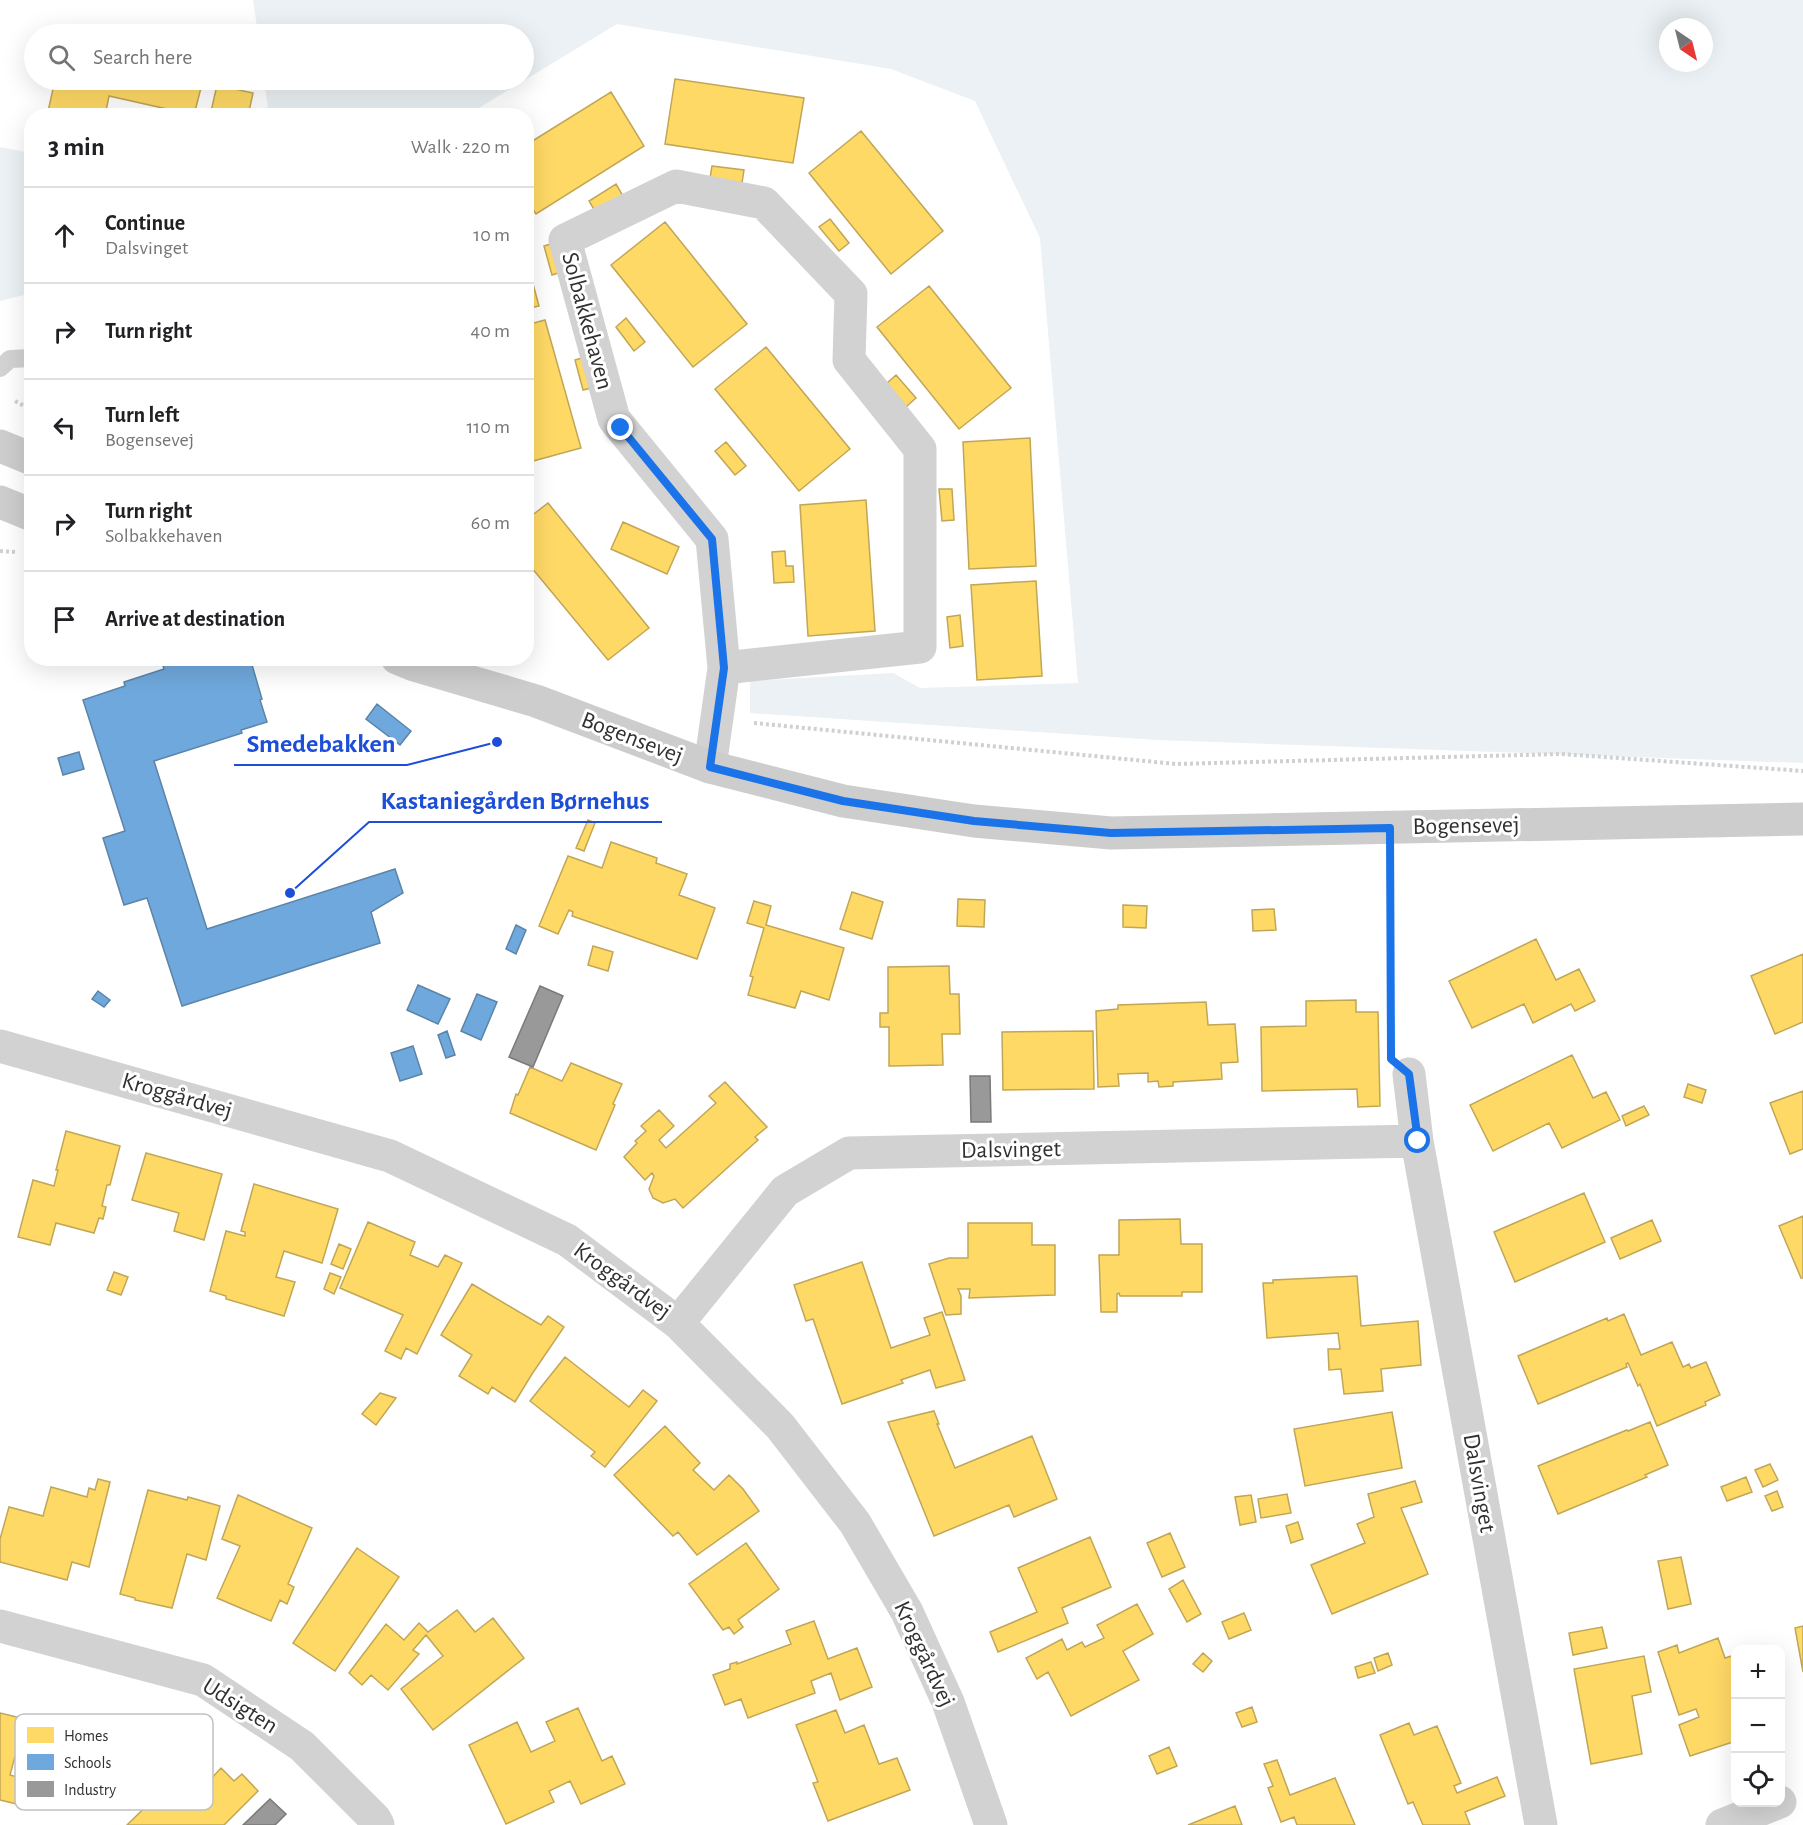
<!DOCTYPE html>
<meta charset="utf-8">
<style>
:root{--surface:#fff;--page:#f2f2f2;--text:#202124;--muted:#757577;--line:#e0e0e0}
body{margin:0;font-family:"Alegreya Sans",sans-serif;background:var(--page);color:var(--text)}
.controls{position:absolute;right:18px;bottom:18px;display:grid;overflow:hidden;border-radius:12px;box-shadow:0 6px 24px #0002}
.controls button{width:54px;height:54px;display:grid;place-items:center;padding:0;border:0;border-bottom:2px solid var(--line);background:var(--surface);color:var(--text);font:30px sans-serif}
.compass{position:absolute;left:1659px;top:18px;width:54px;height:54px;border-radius:50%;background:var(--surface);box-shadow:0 6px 24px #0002;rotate:145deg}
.stop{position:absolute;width:18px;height:18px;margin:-14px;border:4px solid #1a73e8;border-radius:50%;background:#fff}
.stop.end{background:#1a73e8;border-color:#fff;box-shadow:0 2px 6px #0008}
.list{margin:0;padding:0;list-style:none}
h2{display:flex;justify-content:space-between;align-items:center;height:78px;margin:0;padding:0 24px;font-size:26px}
h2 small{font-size:20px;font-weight:400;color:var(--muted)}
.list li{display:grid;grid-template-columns:39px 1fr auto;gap:18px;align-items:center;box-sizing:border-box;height:96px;padding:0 24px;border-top:2px solid var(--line)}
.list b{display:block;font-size:22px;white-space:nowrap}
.list p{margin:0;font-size:20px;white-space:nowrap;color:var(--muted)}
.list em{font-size:20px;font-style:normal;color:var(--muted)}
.icon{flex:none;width:33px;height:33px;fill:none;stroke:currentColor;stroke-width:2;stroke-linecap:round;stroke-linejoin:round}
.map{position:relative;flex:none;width:1803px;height:1825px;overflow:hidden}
.search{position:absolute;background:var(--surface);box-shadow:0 6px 24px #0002;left:24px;top:24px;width:510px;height:66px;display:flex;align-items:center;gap:15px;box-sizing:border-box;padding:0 21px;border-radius:33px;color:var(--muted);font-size:22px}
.panel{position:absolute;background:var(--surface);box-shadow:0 6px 24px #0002;left:24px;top:108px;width:510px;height:558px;border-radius:24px}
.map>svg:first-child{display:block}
</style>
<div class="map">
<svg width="1803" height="1825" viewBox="0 0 1803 1825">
<rect width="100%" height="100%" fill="#fff"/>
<path fill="#ebf1f4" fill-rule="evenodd" d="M 253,0 L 1803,0 L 1803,763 L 1158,740 L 750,713 L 750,681 L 893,673 L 920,688 L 1078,683 L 1040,238 L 975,101 L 891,69 L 617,24 L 467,115 L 269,115 L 264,80 L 524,80 L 524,34 L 258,34 ZM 1668,27 L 1704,27 L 1704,63 L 1668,63 Z
M 0,147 L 31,153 L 32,293 L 0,301 Z"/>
<path fill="#ffd966" stroke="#c1a656" stroke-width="1.5" d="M 67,26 L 105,34 L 65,34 Z
M 675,79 L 804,98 L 793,163 L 665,144 Z
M 55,80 L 203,80 L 194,115 L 109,96 L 105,116 L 47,116 Z
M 217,85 L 253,93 L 248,116 L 210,116 Z
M 611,92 L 644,146 L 536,214 L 526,199 L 526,145 Z
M 861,131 L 943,231 L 891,274 L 809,173 Z
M 712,166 L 744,170 L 742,183 L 710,178 Z
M 616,184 L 623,196 L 596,213 L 589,201 Z
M 830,219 L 849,243 L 839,251 L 819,227 Z
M 665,222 L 747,324 L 693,367 L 611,265 Z
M 557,242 L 565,271 L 552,275 L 544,246 Z
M 526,258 L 539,306 L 526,309 Z
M 929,286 L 1011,388 L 959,429 L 877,327 Z
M 626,318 L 645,342 L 634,351 L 616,327 Z
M 545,320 L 581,448 L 526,463 L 526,325 Z
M 766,347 L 850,449 L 799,491 L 715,389 Z
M 588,356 L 596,387 L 583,390 L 575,360 Z
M 896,375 L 916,398 L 906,407 L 887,383 Z
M 1030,438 L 1036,566 L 969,569 L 963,442 Z
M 726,442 L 746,466 L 735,475 L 715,451 Z
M 939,489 L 952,489 L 954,520 L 942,521 Z
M 866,500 L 875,631 L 808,636 L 800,505 Z
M 548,503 L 649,628 L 608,660 L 526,561 L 526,520 Z
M 623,522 L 679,547 L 667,574 L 611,549 Z
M 785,551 L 786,566 L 793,566 L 794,582 L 774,583 L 772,552 Z
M 1036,581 L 1042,676 L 977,680 L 971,585 Z
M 960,615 L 963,646 L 950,648 L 947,617 Z
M 588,820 L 595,823 L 584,851 L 576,848 Z
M 611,842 L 657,858 L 656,863 L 687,874 L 679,895 L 715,908 L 697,959 L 572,916 L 573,912 L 569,910 L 558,934 L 539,926 L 568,856 L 602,868 Z
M 852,892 L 883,902 L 872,939 L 840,929 Z
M 958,899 L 985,900 L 984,927 L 957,926 Z
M 754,901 L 771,906 L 766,925 L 844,948 L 829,1000 L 801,991 L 795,1008 L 748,995 L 753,977 L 750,976 L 764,928 L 747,923 Z
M 1123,905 L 1147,906 L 1146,928 L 1123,927 Z
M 1274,909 L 1276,930 L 1253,931 L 1252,910 Z
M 1536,939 L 1556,980 L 1579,969 L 1595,1001 L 1575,1011 L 1571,1004 L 1533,1023 L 1524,1004 L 1472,1028 L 1449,981 Z
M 593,946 L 613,952 L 608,971 L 588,965 Z
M 1803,954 L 1803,1022 L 1775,1034 L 1751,976 Z
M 949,966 L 950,994 L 959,994 L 960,1034 L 942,1034 L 943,1065 L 889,1066 L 889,1027 L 880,1027 L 880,1013 L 888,1013 L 888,967 Z
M 1356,1000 L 1356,1012 L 1378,1012 L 1380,1106 L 1358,1107 L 1357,1089 L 1262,1091 L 1261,1027 L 1306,1026 L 1306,1001 Z
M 1206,1002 L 1208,1025 L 1235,1024 L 1238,1062 L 1221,1063 L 1222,1079 L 1173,1082 L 1173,1086 L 1159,1087 L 1158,1081 L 1148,1082 L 1148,1073 L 1118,1074 L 1119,1086 L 1098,1087 L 1096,1011 L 1118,1009 L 1118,1005 Z
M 1093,1031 L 1094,1089 L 1003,1090 L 1002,1032 Z
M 1572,1055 L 1593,1098 L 1606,1092 L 1620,1120 L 1562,1148 L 1549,1123 L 1493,1151 L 1470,1105 Z
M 571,1063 L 622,1084 L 613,1104 L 615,1105 L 596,1150 L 510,1113 L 516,1094 L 518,1095 L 530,1067 L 562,1081 Z
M 725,1082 L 767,1127 L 755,1137 L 758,1140 L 683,1208 L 675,1199 L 663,1203 L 653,1198 L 649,1189 L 654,1176 L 652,1173 L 645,1180 L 624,1157 L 637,1143 L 635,1141 L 646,1131 L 641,1126 L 659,1110 L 674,1126 L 659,1140 L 666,1148 L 716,1103 L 709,1096 Z
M 1688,1084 L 1706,1090 L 1702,1103 L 1684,1097 Z
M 1803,1091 L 1803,1149 L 1790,1154 L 1770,1103 Z
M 1644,1106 L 1649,1115 L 1626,1126 L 1622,1116 Z
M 66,1131 L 120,1146 L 110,1185 L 107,1185 L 102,1206 L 106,1207 L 103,1219 L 99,1218 L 94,1233 L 56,1223 L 50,1245 L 18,1237 L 33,1180 L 54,1186 L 58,1170 L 56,1170 Z
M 146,1153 L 222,1174 L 204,1240 L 174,1231 L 179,1213 L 132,1200 Z
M 254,1184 L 338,1209 L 322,1263 L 284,1251 L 276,1277 L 295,1282 L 284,1316 L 226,1299 L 226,1296 L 210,1291 L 226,1231 L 245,1236 L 245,1232 L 241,1231 Z
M 1584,1193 L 1605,1242 L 1515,1282 L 1494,1232 Z
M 1803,1216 L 1803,1278 L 1801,1278 L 1779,1226 Z
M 1180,1219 L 1181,1244 L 1202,1244 L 1202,1292 L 1182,1292 L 1182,1296 L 1120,1296 L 1119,1293 L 1117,1294 L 1117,1312 L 1101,1312 L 1099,1255 L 1119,1255 L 1119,1220 Z
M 1652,1220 L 1661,1241 L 1620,1259 L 1611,1238 Z
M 368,1222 L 415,1242 L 410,1255 L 438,1267 L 445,1255 L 462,1263 L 417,1354 L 406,1348 L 401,1359 L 385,1351 L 403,1315 L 340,1288 Z
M 968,1223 L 1032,1223 L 1032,1245 L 1055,1245 L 1055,1295 L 969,1298 L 970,1289 L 958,1289 L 961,1296 L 961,1314 L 946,1315 L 929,1264 L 949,1258 L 968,1258 Z
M 339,1244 L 351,1249 L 343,1269 L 331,1264 Z
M 862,1262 L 891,1348 L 930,1335 L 924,1318 L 942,1312 L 965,1380 L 936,1388 L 930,1370 L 901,1380 L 903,1383 L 842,1404 L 813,1319 L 806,1321 L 794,1285 Z
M 114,1272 L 128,1277 L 121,1295 L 107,1290 Z
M 330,1273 L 341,1277 L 334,1294 L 324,1289 Z
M 1357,1276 L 1361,1326 L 1418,1321 L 1421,1365 L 1381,1369 L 1383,1391 L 1344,1394 L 1341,1369 L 1329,1370 L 1328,1349 L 1340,1349 L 1338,1333 L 1267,1338 L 1263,1283 L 1273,1283 L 1273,1280 Z
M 472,1284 L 541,1325 L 548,1316 L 564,1327 L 532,1374 L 515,1402 L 492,1387 L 488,1394 L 459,1376 L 472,1355 L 441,1335 Z
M 1624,1314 L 1641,1355 L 1672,1342 L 1683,1367 L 1689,1364 L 1691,1368 L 1706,1362 L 1720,1395 L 1705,1402 L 1706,1405 L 1657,1426 L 1640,1384 L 1638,1386 L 1628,1363 L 1626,1364 L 1627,1367 L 1538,1404 L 1518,1356 L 1607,1318 L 1608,1321 Z
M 565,1357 L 629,1407 L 643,1390 L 657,1401 L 605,1467 L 591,1456 L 595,1452 L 530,1401 Z
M 380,1393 L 396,1398 L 376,1425 L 362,1414 Z
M 934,1411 L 939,1424 L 937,1424 L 955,1468 L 1032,1436 L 1057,1499 L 1014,1517 L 1009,1505 L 934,1536 L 888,1422 Z
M 1392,1412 L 1402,1468 L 1305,1486 L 1294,1429 Z
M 1650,1422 L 1668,1465 L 1645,1475 L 1647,1477 L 1558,1514 L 1538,1466 L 1627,1430 L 1628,1431 Z
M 665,1426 L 700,1463 L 693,1470 L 714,1490 L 729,1475 L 743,1489 L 759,1511 L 697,1555 L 678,1532 L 673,1536 L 614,1475 Z
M 1770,1464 L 1778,1480 L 1763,1487 L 1755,1470 Z
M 1746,1477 L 1752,1492 L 1727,1501 L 1721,1487 Z
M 98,1479 L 110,1482 L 89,1567 L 72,1562 L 67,1580 L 0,1562 L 0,1539 L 9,1507 L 43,1516 L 51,1487 L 87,1497 L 89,1488 L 95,1490 Z
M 1415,1481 L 1422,1502 L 1401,1508 L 1428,1574 L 1332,1614 L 1311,1565 L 1365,1543 L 1357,1524 L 1374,1517 L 1368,1494 Z
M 148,1490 L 187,1500 L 188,1497 L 220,1506 L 206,1560 L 187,1554 L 172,1608 L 135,1600 L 135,1598 L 120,1594 Z
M 1777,1491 L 1783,1507 L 1772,1511 L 1765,1496 Z
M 1287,1494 L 1291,1513 L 1261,1518 L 1258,1499 Z
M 238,1495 L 312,1528 L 288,1584 L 294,1587 L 287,1604 L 280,1600 L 271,1621 L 217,1598 L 240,1546 L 222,1539 Z
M 1251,1495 L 1256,1522 L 1240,1525 L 1235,1497 Z
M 1298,1522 L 1303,1539 L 1291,1543 L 1286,1526 Z
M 1170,1533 L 1185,1567 L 1162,1577 L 1147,1543 Z
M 1090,1537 L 1111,1587 L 1062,1608 L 1068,1623 L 998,1652 L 990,1632 L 1037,1612 L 1018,1568 Z
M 746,1543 L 779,1589 L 738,1620 L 743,1627 L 734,1634 L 729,1627 L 723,1630 L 689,1584 Z
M 357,1548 L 399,1577 L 335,1671 L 293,1643 Z
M 1681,1557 L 1691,1604 L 1668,1609 L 1658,1561 Z
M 1183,1580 L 1201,1614 L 1187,1622 L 1169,1589 Z
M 1137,1604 L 1153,1634 L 1123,1651 L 1139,1680 L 1071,1716 L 1048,1672 L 1037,1679 L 1026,1658 L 1062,1639 L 1067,1650 L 1082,1642 L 1085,1647 L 1104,1638 L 1097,1625 Z
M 457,1610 L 475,1632 L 493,1618 L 524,1658 L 433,1730 L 401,1689 L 443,1656 L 426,1635 L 413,1650 L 419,1654 L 388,1690 L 371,1675 L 362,1685 L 349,1673 L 386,1624 L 404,1640 L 419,1623 L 428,1632 Z
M 1244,1613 L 1251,1630 L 1229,1639 L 1222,1622 Z
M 814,1621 L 828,1659 L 857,1648 L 872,1687 L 840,1700 L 831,1673 L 811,1681 L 815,1693 L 748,1718 L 741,1699 L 725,1705 L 713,1675 L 730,1669 L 730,1664 L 737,1662 L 737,1664 L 791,1644 L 786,1631 Z
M 1803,1626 L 1803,1672 L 1795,1628 Z
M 1602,1627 L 1607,1648 L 1573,1655 L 1569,1633 Z
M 1718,1638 L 1725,1658 L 1735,1655 L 1736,1657 L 1736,1741 L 1690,1756 L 1679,1725 L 1699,1717 L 1696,1709 L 1679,1715 L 1658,1652 L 1677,1645 L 1679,1653 Z
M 1203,1653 L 1212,1661 L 1203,1672 L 1193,1664 Z
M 1388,1653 L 1392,1665 L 1378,1671 L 1374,1658 Z
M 1644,1656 L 1651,1692 L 1632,1696 L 1642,1754 L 1591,1764 L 1574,1669 Z
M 1371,1662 L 1375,1673 L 1358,1678 L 1355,1667 Z
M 1252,1707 L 1257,1722 L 1242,1727 L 1236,1713 Z
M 578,1708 L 602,1761 L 612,1756 L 625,1784 L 581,1804 L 570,1781 L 549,1791 L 554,1802 L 506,1824 L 469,1745 L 517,1722 L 531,1752 L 555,1741 L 546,1722 Z
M 836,1710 L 845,1733 L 864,1725 L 879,1764 L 897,1758 L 910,1790 L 828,1821 L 813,1783 L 818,1782 L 796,1725 Z
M 0,1713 L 25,1719 L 10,1775 L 31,1781 L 25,1806 L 0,1800 Z
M 1409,1723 L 1414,1735 L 1437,1726 L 1461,1783 L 1454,1786 L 1457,1793 L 1497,1777 L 1505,1796 L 1465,1812 L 1470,1825 L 1423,1825 L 1413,1802 L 1408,1804 L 1380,1735 Z
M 1169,1747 L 1177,1766 L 1157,1774 L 1149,1756 Z
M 1277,1760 L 1290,1795 L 1335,1778 L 1355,1825 L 1297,1825 L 1294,1817 L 1281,1822 L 1268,1788 L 1273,1786 L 1264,1764 Z
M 221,1768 L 234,1781 L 242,1774 L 258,1791 L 224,1825 L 127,1825 L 177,1776 L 196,1795 Z
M 1235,1806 L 1242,1825 L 1188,1825 Z"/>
<path fill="#6fa8dc" stroke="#5c84a8" stroke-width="1.5" d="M 161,658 L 250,658 L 262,699 L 260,700 L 267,722 L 241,730 L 242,733 L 154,761 L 207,929 L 395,869 L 403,893 L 371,912 L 380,943 L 182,1006 L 147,898 L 124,905 L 103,838 L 125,831 L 83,700 L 125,686 L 124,682 L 164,669 Z
M 377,704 L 411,731 L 400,745 L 366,719 Z
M 79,752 L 84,769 L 63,775 L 58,758 Z
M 516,925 L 526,930 L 516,954 L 506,949 Z
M 418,985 L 450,999 L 438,1024 L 407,1010 Z
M 98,991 L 110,1000 L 104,1007 L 92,999 Z
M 477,994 L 497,1002 L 481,1040 L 461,1031 Z
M 447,1031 L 455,1055 L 446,1058 L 438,1035 Z
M 413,1046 L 422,1074 L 400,1081 L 391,1053 Z"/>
<path fill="#999" stroke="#7a7a7a" stroke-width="1.5" d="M 540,986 L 563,996 L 533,1067 L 509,1057 Z
M 970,1076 L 990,1076 L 991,1122 L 971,1122 Z
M 270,1799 L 286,1814 L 275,1825 L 243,1825 Z"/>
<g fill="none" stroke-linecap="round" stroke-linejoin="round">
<path stroke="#d0d0d0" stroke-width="4" stroke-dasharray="3 3" stroke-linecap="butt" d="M 15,401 L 32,410
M 0,551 L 15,552
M 754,723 L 1176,764 L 1561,754 L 1803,771
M 1390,864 L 1391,1040"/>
<path stroke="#d2d2d2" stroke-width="18" d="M 0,368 L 10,359 L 32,358"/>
<path stroke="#d2d2d2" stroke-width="33" d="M 710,767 L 724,668 L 712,539 L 614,419 L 565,240 L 676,186 L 764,203 L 851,294 L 849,360 L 920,449 L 920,647 L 724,668
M 0,1046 L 390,1156 L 567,1240 L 678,1323 L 780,1426 L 855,1523 L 907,1612 L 948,1702 L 991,1825
M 1409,1074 L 1417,1141 L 1541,1825
M 678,1323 L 785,1191 L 849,1153 L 1417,1141
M 0,1626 L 203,1680 L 302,1746 L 375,1819 L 378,1825
M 1722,1825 L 1780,1802"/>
<path stroke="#cdcdcd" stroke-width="33" d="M 0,446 L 32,459
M 0,502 L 32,515
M 397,658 L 414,665 L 536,701 L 710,767 L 843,801 L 974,821 L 1111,833 L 1803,819"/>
</g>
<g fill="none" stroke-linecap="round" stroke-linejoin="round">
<path stroke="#1a73e8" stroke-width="8" d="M 621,428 L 712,539 L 724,668 L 710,767 L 843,801 L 974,821 L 1111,833 L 1390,828 L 1391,1059 L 1409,1074 L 1418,1141"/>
</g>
<g text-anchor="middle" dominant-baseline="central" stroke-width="6" stroke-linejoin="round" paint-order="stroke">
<g font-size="24" fill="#303030" stroke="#fff">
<text transform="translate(587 321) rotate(75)">Solbakkehaven</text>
<text transform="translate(632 738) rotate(21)">Bogensevej</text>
<text transform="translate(1466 826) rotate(-1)">Bogensevej</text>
<text transform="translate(177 1096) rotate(16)">Kroggårdvej</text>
<text transform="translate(1011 1150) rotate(-1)">Dalsvinget</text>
<text transform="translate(622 1281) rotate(36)">Kroggårdvej</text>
<text transform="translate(1479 1483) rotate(80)">Dalsvinget</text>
<text transform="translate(924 1654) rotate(65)">Kroggårdvej</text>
<text transform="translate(240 1706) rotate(32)">Udsigten</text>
</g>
</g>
<rect x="15" y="1714" width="198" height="96" rx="9" fill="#fff" stroke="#c1c1c1" stroke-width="1.5"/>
<rect x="27" y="1727" width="27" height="16" fill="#ffd966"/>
<rect x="27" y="1754" width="27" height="16" fill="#6fa8dc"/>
<rect x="27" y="1781" width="27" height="16" fill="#999"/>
<g font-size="16" fill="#303030">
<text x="64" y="1741">Homes</text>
<text x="64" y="1768">Schools</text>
<text x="64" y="1795">Industry</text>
</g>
<path fill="none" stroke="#1d4ed8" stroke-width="2" d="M497 742L407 765H234M290 893L369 822H662"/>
<g fill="#1d4ed8" stroke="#fff" stroke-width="2">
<circle cx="497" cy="742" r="6"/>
<circle cx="290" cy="893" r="6"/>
</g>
<g font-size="26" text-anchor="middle" font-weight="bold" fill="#1d4ed8" stroke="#fff" stroke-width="6" stroke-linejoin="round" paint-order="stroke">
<text x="321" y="752">Smedebakken</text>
<text x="515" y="809">Kastaniegården Børnehus</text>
</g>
</svg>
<div class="controls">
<button>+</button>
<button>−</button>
<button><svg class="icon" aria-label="locate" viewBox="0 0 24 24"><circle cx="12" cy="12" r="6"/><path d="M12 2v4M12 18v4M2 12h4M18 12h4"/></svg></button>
</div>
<svg class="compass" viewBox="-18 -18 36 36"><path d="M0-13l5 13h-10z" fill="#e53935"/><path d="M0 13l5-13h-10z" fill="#757577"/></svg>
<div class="stop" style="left:1418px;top:1141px"></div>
<div class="stop end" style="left:621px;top:428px"></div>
<div class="search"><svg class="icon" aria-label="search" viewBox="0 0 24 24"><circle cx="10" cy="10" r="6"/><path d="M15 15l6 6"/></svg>Search here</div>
<section class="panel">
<h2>3 min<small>Walk · 220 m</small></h2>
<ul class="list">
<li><svg class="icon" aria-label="ahead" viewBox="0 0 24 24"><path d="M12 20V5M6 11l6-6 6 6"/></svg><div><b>Continue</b><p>Dalsvinget</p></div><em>10 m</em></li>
<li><svg class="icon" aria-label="right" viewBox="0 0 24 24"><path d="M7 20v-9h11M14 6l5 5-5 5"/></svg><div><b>Turn right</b></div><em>40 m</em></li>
<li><svg class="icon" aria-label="left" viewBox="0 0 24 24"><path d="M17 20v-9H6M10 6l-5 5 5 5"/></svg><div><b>Turn left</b><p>Bogensevej</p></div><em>110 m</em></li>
<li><svg class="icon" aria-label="right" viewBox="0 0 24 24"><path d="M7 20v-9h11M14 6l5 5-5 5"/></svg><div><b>Turn right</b><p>Solbakkehaven</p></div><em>60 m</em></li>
<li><svg class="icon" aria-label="arrive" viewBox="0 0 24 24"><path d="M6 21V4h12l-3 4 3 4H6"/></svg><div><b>Arrive at destination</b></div></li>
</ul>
</section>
</div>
